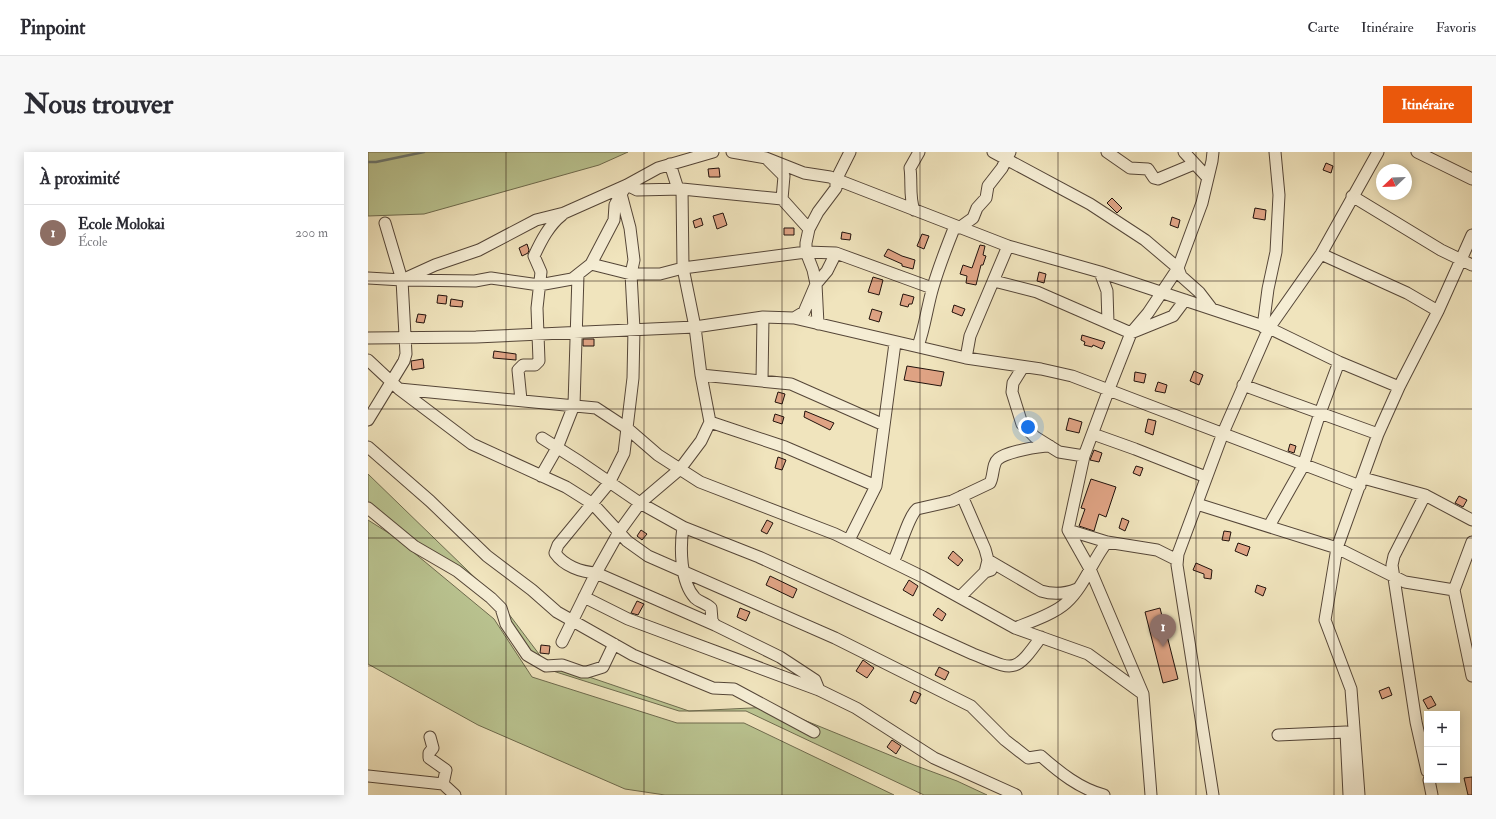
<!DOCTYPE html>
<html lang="fr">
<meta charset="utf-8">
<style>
:root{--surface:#fff;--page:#f7f7f7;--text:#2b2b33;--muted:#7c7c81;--line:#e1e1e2;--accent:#ea580c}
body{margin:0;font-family:"IM FELL Double Pica",serif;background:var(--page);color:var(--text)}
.controls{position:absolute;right:12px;bottom:12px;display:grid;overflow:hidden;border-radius:0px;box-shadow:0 2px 10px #0003}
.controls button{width:36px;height:36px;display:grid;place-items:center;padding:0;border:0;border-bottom:1px solid var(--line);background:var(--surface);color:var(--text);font:20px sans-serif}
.compass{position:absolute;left:1008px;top:12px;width:36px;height:36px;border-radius:50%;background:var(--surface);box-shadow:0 2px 10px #0003;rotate:247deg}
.you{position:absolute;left:660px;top:275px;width:14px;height:14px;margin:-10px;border:3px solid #fff;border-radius:50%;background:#1a73e8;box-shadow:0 0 0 6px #1a73e833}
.badge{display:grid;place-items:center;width:26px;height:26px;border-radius:50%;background:var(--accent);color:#fff;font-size:13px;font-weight:700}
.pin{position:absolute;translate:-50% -33px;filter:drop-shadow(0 1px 2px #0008)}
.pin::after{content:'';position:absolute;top:21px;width:14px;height:12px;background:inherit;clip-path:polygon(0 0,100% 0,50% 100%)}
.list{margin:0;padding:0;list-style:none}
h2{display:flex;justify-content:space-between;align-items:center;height:52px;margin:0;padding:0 16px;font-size:17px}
h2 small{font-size:13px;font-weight:400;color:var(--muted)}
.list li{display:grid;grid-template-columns:26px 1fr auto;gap:12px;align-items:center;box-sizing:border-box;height:56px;padding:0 16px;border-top:1px solid var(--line)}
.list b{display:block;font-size:15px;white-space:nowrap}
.list p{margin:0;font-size:13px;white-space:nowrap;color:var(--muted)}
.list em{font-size:13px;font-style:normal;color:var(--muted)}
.map{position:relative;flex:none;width:1104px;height:643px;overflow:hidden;border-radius:0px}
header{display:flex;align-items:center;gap:24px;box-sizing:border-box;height:56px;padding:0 20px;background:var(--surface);border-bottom:1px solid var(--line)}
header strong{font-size:19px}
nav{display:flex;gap:22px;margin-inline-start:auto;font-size:14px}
.intro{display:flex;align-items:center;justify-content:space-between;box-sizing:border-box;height:96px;padding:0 24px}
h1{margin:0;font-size:28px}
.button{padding:10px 18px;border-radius:0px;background:var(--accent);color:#fff;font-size:14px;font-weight:700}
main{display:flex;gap:24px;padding:0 24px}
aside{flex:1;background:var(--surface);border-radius:0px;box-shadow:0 2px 10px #0003}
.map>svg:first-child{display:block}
</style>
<header>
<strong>Pinpoint</strong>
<nav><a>Carte</a><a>Itinéraire</a><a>Favoris</a></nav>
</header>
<div class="intro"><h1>Nous trouver</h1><a class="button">Itinéraire</a></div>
<main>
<aside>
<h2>À proximité<small></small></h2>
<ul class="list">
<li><span class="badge" style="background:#8d6e63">1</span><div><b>Ecole Molokai</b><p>École</p></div><em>200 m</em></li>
</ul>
</aside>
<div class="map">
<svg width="1104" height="643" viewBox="0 0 1104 643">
<rect width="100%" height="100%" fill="#f0e4bd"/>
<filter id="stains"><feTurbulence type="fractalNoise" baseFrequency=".005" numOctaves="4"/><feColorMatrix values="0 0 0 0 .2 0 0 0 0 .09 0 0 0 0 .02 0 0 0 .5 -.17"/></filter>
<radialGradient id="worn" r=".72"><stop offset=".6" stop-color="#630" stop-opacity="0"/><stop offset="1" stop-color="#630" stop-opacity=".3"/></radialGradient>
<path fill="#bac491" stroke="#6e6b4e" d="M 0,0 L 260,0 L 231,13 L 56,62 L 0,64 Z
M 0,322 L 131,449 L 177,510 L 321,559 L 404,555 L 546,613 L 589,629 L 619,643 L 556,643 L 378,559 L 311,559 L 166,513 L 128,455 L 0,354 Z
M 0,368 L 27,385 L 126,467 L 164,525 L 309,571 L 376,571 L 526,643 L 297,643 L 257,637 L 110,573 L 0,512 Z"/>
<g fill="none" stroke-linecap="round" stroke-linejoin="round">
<path stroke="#6b7973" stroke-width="2.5" d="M 0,10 L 8,10 L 56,0"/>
</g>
<path fill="#dfa384" stroke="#21120c" d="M 958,11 L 965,14 L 963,21 L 955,18 Z
M 351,16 L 352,25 L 341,25 L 340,17 Z
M 744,46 L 754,56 L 749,61 L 739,51 Z
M 887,56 L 898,58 L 897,68 L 885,66 Z
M 355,61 L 359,73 L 349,77 L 345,64 Z
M 804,65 L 812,68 L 810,76 L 802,73 Z
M 333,66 L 335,73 L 327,76 L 325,69 Z
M 416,76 L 426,76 L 426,83 L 416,83 Z
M 474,80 L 483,82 L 482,88 L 473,87 Z
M 554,82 L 561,84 L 556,97 L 549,94 Z
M 159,92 L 161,98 L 160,101 L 154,104 L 151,96 Z
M 612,93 L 617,94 L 615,103 L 618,104 L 615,113 L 613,113 L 608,133 L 598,131 L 599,124 L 592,122 L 595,113 L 604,116 Z
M 520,97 L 534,104 L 547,108 L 545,117 L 534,114 L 534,112 L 516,104 Z
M 671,120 L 678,122 L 676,131 L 669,129 Z
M 505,125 L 515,128 L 511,143 L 500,140 Z
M 535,142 L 546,145 L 544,152 L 541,152 L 540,155 L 532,153 Z
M 70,143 L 79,144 L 78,152 L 69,151 Z
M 83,147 L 95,149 L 94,155 L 82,154 Z
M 586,153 L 597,157 L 594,164 L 584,160 Z
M 504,157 L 514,160 L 511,170 L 501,167 Z
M 50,162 L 58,163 L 56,171 L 48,170 Z
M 714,183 L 737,190 L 734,197 L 725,193 L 724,195 L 716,193 L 717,190 L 713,188 Z
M 215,187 L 226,187 L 226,194 L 215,194 Z
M 126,199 L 148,202 L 148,208 L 125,206 Z
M 55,207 L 56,216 L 44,218 L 43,209 Z
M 539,214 L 576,220 L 573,234 L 536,228 Z
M 826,219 L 835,223 L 831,233 L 822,229 Z
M 767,220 L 778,222 L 776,231 L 766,229 Z
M 790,230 L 799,233 L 797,241 L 787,239 Z
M 410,240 L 417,242 L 414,252 L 407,250 Z
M 437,259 L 466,271 L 462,278 L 436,265 Z
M 407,262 L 416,265 L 414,272 L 405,269 Z
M 701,266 L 714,270 L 711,281 L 698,278 Z
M 780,267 L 788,269 L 785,283 L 777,280 Z
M 922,292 L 928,294 L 926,301 L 920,299 Z
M 726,298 L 734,301 L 731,310 L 722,308 Z
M 410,305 L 418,308 L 414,318 L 407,316 Z
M 768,314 L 775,316 L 772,324 L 765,321 Z
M 723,327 L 748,335 L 738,365 L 731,362 L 726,379 L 711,374 L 717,357 L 713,356 Z
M 1091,344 L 1099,348 L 1095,355 L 1087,351 Z
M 754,366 L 761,369 L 757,379 L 751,376 Z
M 399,368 L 405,371 L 399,382 L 393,379 Z
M 273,378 L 279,382 L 274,388 L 269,384 Z
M 856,379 L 863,380 L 861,389 L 854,388 Z
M 870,391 L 882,395 L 879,404 L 867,399 Z
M 585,399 L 595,408 L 590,414 L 580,406 Z
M 828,411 L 844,418 L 843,427 L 836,426 L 836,422 L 825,418 Z
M 402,424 L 429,437 L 425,446 L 398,433 Z
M 541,428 L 550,434 L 545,444 L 535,438 Z
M 889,433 L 898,436 L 895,444 L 887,440 Z
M 269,449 L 276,452 L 270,463 L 263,461 Z
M 372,456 L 382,460 L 378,469 L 369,465 Z
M 570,456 L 578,462 L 574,469 L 565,463 Z
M 792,456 L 810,527 L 795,531 L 777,460 Z
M 173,493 L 182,494 L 181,502 L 172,501 Z
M 495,508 L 506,516 L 499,526 L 488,519 Z
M 571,515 L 581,520 L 577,528 L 567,523 Z
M 1021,535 L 1024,543 L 1014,547 L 1011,539 Z
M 546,539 L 553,542 L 548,552 L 542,549 Z
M 1063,544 L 1068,553 L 1060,557 L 1055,548 Z
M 524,588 L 533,594 L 528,602 L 519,595 Z
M 1104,625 L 1104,643 L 1100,643 L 1096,626 Z"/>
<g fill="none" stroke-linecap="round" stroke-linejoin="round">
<g stroke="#554638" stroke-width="13">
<path id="minor" d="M 364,0 L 398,6 L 436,21 L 462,25 L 640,94 L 732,120 L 901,176 L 971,210 L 1031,235
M 625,0 L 722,52 L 777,88 L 810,116 L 813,124 L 831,140 L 844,157
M 739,0 L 762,16 L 780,17 L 786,26 L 790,27 L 826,12
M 816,0 L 840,26
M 1049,0 L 1104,27
M 400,8 L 416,24 L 414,47
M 302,12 L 310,37
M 984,44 L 1073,98 L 1104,113
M 546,58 C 541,45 544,30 542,16 L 551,0
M 591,76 L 605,66 L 609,56 L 618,46 L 620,34 L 634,16 L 642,0
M 953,102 L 1039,141 L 1070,159
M 223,112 L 263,122 L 292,122 L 315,116 L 438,100 L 468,101 L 564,136
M 732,120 L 739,139 L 740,171
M 0,126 L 34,128 L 67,113 L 111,98 L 168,68 L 196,61 L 259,33 L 290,16 L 345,0
M 36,128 L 107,129 L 123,126 L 171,133 L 204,127 L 223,112 L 246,68 L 247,53 L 253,42
M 626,129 L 669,140 L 763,181 L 805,164 L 817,148
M 426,166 L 436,160 L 448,132 L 459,119 L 468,101
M 450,172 L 448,132 L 445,118 L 438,100 L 438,91 L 441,77 L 450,60 L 468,36 L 468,28 L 482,0
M 895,175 L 900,137 L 908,100 L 911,43 L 907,0
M 0,186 L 108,185 L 327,175 L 395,165 L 426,166 L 598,206 L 673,217 L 704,224 L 992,334
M 550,194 C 557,175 559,155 565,135 C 571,114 579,94 587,74
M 598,206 L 602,184 L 640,94
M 0,208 L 31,237 L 104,292 L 198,335 L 225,352 L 259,389 L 280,404 L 467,486 L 603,554 L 637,588 L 660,606 L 673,604 C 691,620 712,637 736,643
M 655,215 L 645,231 L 644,240 L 654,272 L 667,285 L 691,300 L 716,304
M 333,223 L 423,232 L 516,273
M 394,229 L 395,165
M 875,233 L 1010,282
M 31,237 L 228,256 L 260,277 L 290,303 L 332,330 L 467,382 L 555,425 L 647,476 L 720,502 L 775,542
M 153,248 L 150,218 L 155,213 L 167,213 L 171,209 L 169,156 L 173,120 L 166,104 C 173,89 181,73 194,63
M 0,268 L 36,209 L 38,202 L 34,128 L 17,71
M 342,270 L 417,295 L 508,334
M 725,282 L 767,297 L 838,325
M 174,286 L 212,310 L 272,351 L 315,375 L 391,405 L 605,502 C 646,518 646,523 673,485
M 0,295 L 62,349 L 119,404 L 164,438 L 189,460 L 265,503 L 345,536 L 366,537 L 446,580
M 173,324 L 189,296 L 206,253 L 210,123
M 995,326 L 1057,343 L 1104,368
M 1057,343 L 1026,404 L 1024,413 L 1048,570 L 1059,619
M 594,344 L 617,397 L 620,408 L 617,420
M 829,352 L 969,396 L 1037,430 L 1086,438
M 0,356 L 46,394 L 89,419 L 123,446 L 133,456 L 138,472 L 159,503 L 178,514 L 194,513 L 214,520 L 219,520 L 235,515 L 246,492
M 901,374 L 935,314 L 952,261 L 971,210
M 315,375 C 312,395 312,430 327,446 C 331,450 338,451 343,456 L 344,468 L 347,473 L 412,505 L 447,528 L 451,538
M 700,378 L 739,390 L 789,398 L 809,408
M 481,388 L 508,334 L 527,191
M 1104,390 L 1086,438 L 1104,524
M 620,408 L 673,439 C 686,443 697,442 709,437
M 525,410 C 532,397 540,365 549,357 L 584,349 L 622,331 C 626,324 624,312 630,307 C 638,300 671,294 682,294
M 216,445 L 260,467 L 451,538 L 488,556 L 566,606 L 648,643
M 592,445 L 617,420 L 623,418
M 347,473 L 228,421 C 213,420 196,414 187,401 L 190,393 L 241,331 L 256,301 L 265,226 L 266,177 L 263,122 L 266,108 L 262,76 L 253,42 L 259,33 L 269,38 L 314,37 L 414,47 L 441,77
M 647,476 C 662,470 686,462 698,451 C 716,435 724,409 739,390
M 194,490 L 228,421 L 251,380 L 272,351 L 312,317 L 333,289 L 342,270 L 333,223 L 327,175 L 315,116 L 314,37
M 910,583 L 978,580 L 981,643
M 62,585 L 65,596 L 61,601 L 61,606 L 78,618 L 75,632
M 0,624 L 75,632 L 87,643
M 1061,628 L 1064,643
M 783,643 L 775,542 L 722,417 L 700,378 L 716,304 L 741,237 L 763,181 L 780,161 L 810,116 L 834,51 L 844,9 L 845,0
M 845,643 L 809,413 L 810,402 L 855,281 L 901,176 L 953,102 L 1010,0
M 991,643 L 983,537 L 957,468 L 969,396 L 1010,282 L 1031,235 L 1070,159 L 1104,83"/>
</g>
<use href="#minor" stroke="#f5edd4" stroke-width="11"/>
</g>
<path fill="none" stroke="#21120c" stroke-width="1" stroke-opacity="0.55" d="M 138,0 L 138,643M 276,0 L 276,643M 414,0 L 414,643M 552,0 L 552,643M 690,0 L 690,643M 828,0 L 828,643M 966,0 L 966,643M 0,129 L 1104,129M 0,257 L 1104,257M 0,386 L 1104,386M 0,514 L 1104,514"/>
<rect width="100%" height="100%" filter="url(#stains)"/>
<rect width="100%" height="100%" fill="url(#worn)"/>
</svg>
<div class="controls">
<button>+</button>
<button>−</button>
</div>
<svg class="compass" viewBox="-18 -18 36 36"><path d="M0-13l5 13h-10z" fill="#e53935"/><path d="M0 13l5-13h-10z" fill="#7c7c81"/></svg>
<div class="you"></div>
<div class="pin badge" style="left:795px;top:495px;background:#8d6e63">1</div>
</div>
</main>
